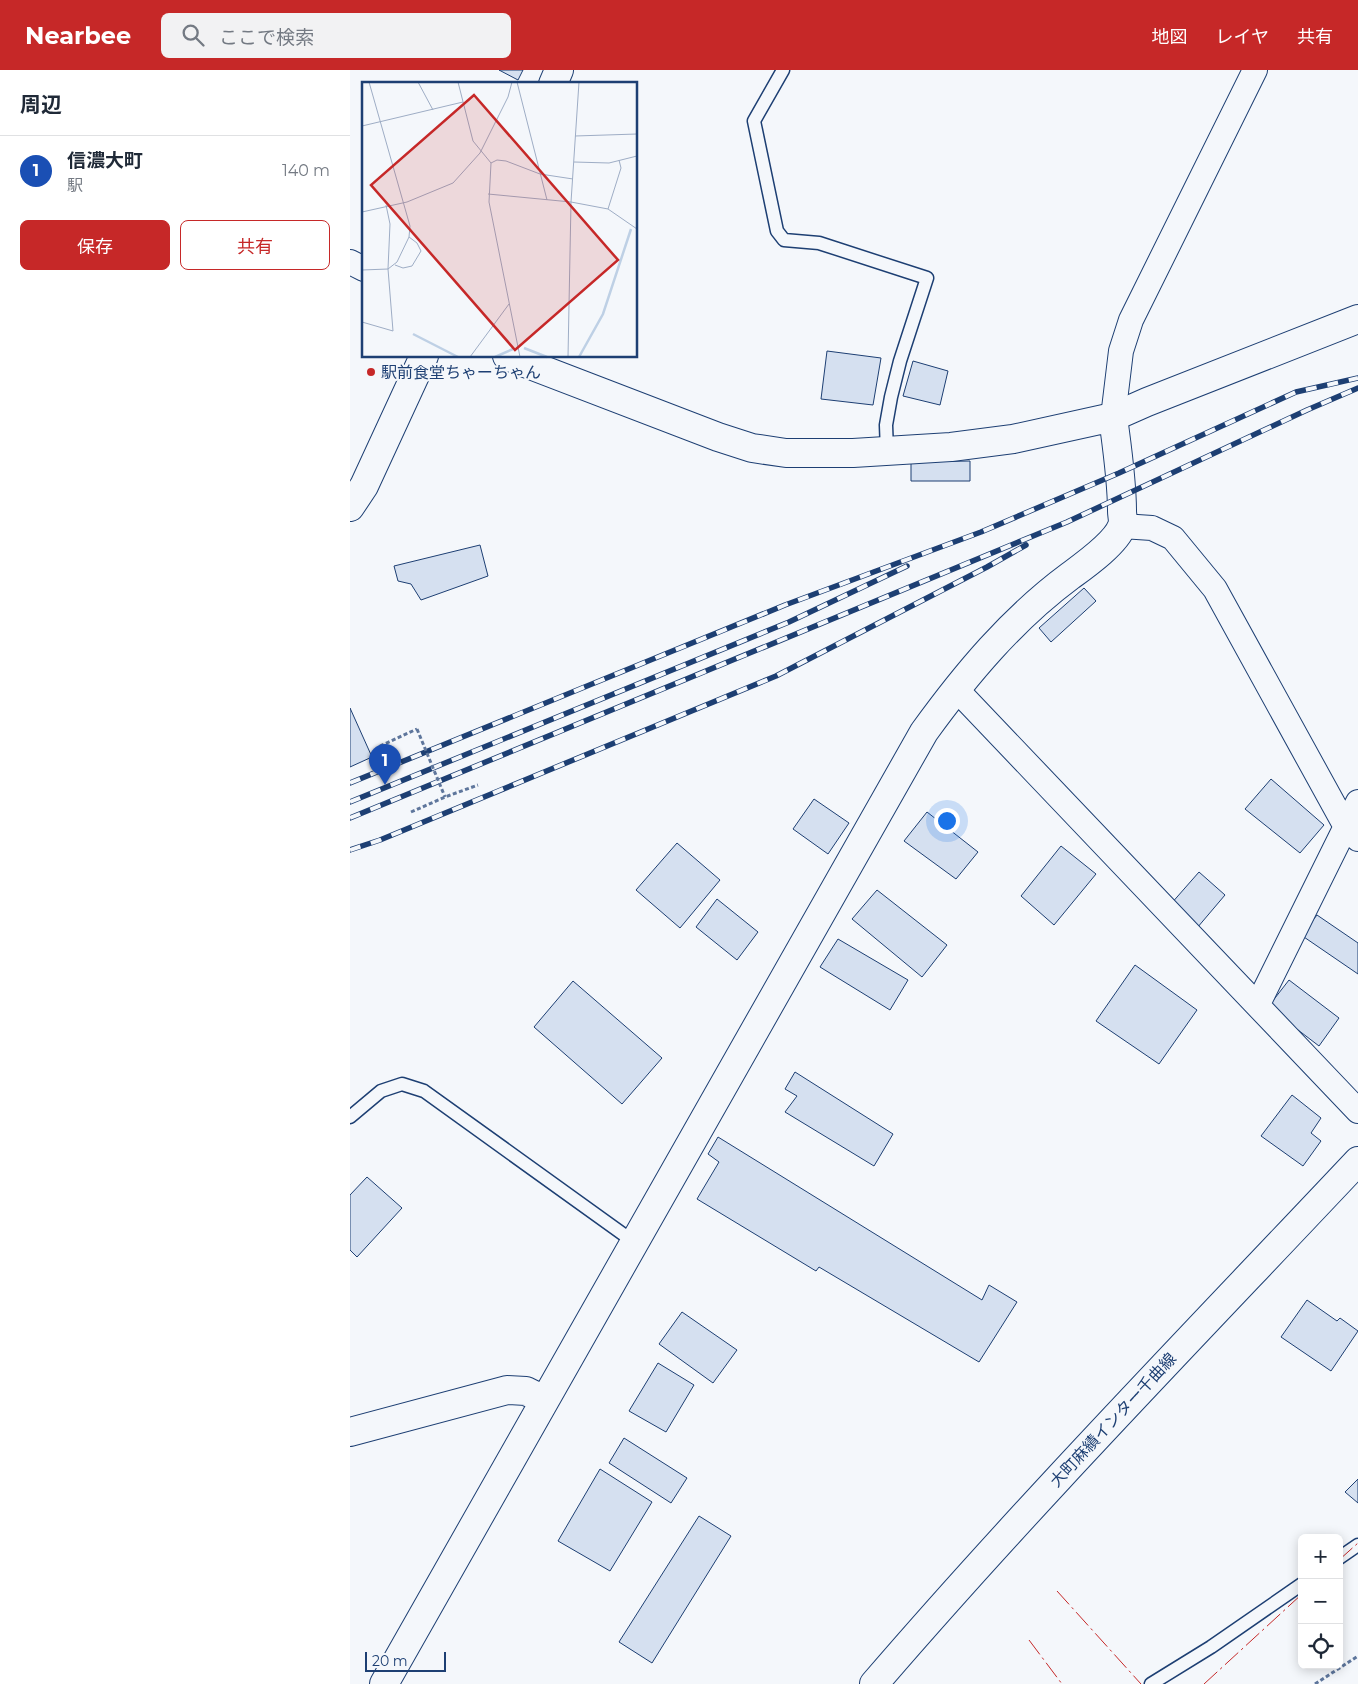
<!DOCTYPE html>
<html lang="ja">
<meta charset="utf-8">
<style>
:root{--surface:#fff;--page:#f2f2f3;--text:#1f2937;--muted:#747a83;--line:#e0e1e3;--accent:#c62828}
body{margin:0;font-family:Montserrat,"Noto Sans JP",sans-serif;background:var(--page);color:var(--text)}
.controls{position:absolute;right:15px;bottom:15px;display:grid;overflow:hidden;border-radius:8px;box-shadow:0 2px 12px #0003}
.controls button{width:45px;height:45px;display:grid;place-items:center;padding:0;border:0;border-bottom:1px solid var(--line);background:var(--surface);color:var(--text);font:25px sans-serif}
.scale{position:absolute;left:15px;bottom:12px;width:81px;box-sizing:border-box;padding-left:5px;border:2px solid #1d3f73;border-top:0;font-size:14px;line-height:18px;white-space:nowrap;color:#1d3f73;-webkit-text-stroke:4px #f4f7fb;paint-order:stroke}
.you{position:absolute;left:596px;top:750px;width:18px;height:18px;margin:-12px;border:4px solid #fff;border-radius:50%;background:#1a73e8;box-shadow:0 0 0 8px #1a73e833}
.badge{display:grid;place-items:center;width:32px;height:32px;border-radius:50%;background:var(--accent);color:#fff;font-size:16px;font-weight:700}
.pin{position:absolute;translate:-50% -41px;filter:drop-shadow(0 1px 2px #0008)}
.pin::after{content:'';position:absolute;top:26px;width:18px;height:15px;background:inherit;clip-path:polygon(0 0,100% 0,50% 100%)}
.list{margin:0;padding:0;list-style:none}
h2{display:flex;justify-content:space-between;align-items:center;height:65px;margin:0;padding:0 20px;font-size:21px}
h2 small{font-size:16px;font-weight:400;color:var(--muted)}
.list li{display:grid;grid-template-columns:32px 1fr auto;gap:15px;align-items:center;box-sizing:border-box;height:70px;padding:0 20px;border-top:1px solid var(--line)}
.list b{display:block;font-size:19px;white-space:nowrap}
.list p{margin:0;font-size:16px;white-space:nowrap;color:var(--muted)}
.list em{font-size:16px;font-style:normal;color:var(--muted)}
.actions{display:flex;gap:10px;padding:15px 20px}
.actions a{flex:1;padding:11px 0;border:1px solid var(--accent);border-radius:8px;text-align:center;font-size:18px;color:var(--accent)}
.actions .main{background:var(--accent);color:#fff}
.icon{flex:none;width:28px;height:28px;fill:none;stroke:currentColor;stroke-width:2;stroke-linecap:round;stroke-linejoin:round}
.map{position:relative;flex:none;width:1008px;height:1614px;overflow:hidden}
header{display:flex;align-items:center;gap:30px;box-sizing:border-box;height:70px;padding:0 25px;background:var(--accent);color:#fff}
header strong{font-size:24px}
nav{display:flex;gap:28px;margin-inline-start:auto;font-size:18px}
.search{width:350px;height:45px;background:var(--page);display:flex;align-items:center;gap:12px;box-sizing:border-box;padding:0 18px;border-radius:8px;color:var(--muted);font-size:19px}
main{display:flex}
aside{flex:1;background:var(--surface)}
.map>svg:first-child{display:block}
</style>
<header>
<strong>Nearbee</strong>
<div class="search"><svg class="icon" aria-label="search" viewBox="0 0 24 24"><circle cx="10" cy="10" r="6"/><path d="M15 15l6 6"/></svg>ここで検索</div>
<nav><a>地図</a><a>レイヤ</a><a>共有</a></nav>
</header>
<main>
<aside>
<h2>周辺<small></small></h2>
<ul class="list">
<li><span class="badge" style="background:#1a4fb4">1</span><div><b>信濃大町</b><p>駅</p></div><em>140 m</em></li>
</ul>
<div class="actions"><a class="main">保存</a><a>共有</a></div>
</aside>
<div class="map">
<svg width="1008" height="1614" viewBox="0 0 1008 1614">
<rect width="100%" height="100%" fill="#f4f7fb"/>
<path fill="#d5e0f0" stroke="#1d3f73" d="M 149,0 L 173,0 L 168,10 Z
M 477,281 L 531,288 L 523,335 L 471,329 Z
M 563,291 L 598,301 L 590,335 L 553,326 Z
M 620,391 L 620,411 L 561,411 L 561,392 Z
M 130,475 L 138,506 L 71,530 L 61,514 L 48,511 L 44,496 Z
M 734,518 L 746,531 L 701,572 L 689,558 Z
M 0,638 L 22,687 L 0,697 Z
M 921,709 L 974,755 L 950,783 L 895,739 Z
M 464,729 L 499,753 L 478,784 L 443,759 Z
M 577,742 L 628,782 L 606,809 L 554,771 Z
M 327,773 L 370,810 L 330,858 L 286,820 Z
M 711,776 L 746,804 L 704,855 L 671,826 Z
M 849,802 L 875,825 L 847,858 L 820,835 Z
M 527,820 L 597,875 L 572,907 L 502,849 Z
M 367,829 L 408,862 L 387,890 L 346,857 Z
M 967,845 L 1008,873 L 1008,904 L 951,865 Z
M 488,869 L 558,910 L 540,940 L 470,897 Z
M 785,895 L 847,940 L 809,994 L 746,951 Z
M 939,910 L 989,948 L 969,976 L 918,937 Z
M 223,911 L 312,988 L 272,1034 L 184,957 Z
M 445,1002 L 543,1064 L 524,1096 L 435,1042 L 447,1026 L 435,1019 Z
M 942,1025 L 971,1048 L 961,1063 L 971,1071 L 953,1096 L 911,1066 Z
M 368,1067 L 632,1230 L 639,1215 L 667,1232 L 629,1292 L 469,1197 L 466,1201 L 347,1129 L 369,1092 L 358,1084 Z
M 17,1107 L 52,1138 L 7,1187 L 0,1180 L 0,1125 Z
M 957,1230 L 987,1251 L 990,1248 L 1008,1261 L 981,1301 L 931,1267 Z
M 332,1242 L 387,1280 L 363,1313 L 309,1274 Z
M 308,1293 L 344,1315 L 316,1362 L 279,1341 Z
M 274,1368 L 337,1408 L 321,1433 L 259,1393 Z
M 250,1399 L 302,1432 L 260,1501 L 208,1471 Z
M 1008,1409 L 1008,1433 L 995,1422 Z
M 349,1446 L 381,1466 L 302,1593 L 269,1572 Z"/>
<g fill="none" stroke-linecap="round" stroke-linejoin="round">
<g stroke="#1d3f73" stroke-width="15">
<path id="lane" d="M 433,0 L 404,51 L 427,161 L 434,170 L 469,173 L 577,208 L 550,291 L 541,327 L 536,355 L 537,382
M 0,1047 L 31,1021 L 52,1014 L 74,1021 L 284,1172
M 989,1488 L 1008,1475
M 801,1614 L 861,1577 L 952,1514"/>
</g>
<g stroke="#1d3f73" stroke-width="26">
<path id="street" d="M 0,192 L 14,199
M 763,347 L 771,281 L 781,250 L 905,0
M 772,456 L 802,458 L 823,468 L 865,519 L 996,757 L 1008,769
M 606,619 L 1008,1041
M 908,934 L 1008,732"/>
</g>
<g stroke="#1d3f73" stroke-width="30">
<path id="secondary" d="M 203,14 L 209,0
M 157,286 L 368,367 L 402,378 L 436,383 L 503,383 L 601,377 L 663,369 L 763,347 L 797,332 L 1008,249
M 0,437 L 14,416 L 74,286
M 0,1362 L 157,1320 L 176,1321 L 194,1330
M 34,1614 L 574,662 C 616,604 662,549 720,506 C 735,495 766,473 772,456 C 774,452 772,446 772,441 C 772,410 767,378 763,347"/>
</g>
<g stroke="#1d3f73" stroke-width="30">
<path id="primary" d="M 524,1614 C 679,1434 845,1264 1008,1091"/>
</g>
<path stroke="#5e769c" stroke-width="3" stroke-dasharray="4 2.5" stroke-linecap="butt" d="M 30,676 L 67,659
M 61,742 L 95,727 L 128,715
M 965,1614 L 1008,1586"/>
<use href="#lane" stroke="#f4f7fb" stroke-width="12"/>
<use href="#street" stroke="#f4f7fb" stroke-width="24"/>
<use href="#secondary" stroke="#f4f7fb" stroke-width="28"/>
<use href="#primary" stroke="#f4f7fb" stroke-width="28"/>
<g stroke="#1d3f73" stroke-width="5.5">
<path id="rail" d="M 0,713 L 435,535 L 631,462 L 769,403 L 946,322 L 1008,308
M 0,732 L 439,552 L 557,496
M 0,748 L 717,452 L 957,340 L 1008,318
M 0,780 L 30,770 L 426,606 L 637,497 L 676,475"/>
</g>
<use href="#rail" stroke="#f4f7fb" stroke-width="4" stroke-dasharray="11" stroke-linecap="butt"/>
<path stroke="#5e769c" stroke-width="3" stroke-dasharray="4 2.5" stroke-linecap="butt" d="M 67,659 L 95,727"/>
<path stroke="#c62828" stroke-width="1" stroke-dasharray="18 4 2.5 4" stroke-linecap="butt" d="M 989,1490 L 1008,1473
M 707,1521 L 791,1614
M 679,1570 L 712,1614
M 854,1614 L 952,1524"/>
</g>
<circle fill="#c62828" stroke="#f4f7fb" stroke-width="2" cx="21" cy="302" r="5"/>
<g text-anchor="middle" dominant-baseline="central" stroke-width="4" stroke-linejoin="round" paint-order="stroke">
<g font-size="16" fill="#1d3f73" stroke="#f4f7fb" text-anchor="start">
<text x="31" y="302">駅前食堂ちゃーちゃん</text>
</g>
<g font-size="16" fill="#1d3f73" stroke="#f4f7fb">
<text transform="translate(763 1350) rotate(-47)">大町麻績インター千曲線</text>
</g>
</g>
<g transform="translate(12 12)">
<rect width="275" height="275" fill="#f4f7fb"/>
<path fill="none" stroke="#bed0e5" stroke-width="2.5" d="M 51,252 L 96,275M 162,266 L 185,275M 133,275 L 151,267M 217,275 L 241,232 L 269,147"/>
<path fill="none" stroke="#9eadc5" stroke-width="1" d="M 7,0 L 48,144 L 47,155M 56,0 L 71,28M 96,0 L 111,59 L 129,81 L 127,120 L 158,275M 155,0 L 185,118M 0,44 L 101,20M 213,54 L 275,52M 212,80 L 247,81 L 275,74M 129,81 L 135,78 L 144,79 L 178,92 L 211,97M 126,112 L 209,120 L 217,0M 246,127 L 259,86 L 257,78M 0,130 L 45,120 L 91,101 L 118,71 L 146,15 L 150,0M 0,188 L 26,187 L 35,180 L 47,155 L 55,161 L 59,169 L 50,184 L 41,186 L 33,183M 0,240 L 31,249 L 26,187 L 28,142 L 24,123M 108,275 L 147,222M 206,275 L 209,120 L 246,127 L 275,147"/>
<path fill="#c62828" fill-opacity="0.15" stroke="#c62828" stroke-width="2.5" d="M 112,13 L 256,178 L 153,268 L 9,103 Z"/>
<rect width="275" height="275" fill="none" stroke="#1d3f73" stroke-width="2.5"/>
</g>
</svg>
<div class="controls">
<button>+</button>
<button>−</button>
<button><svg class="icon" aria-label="locate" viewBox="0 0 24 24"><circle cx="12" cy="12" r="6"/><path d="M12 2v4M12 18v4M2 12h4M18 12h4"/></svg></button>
</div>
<div class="scale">20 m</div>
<div class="you"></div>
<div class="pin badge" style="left:35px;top:715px;background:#1a4fb4">1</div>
</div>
</main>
